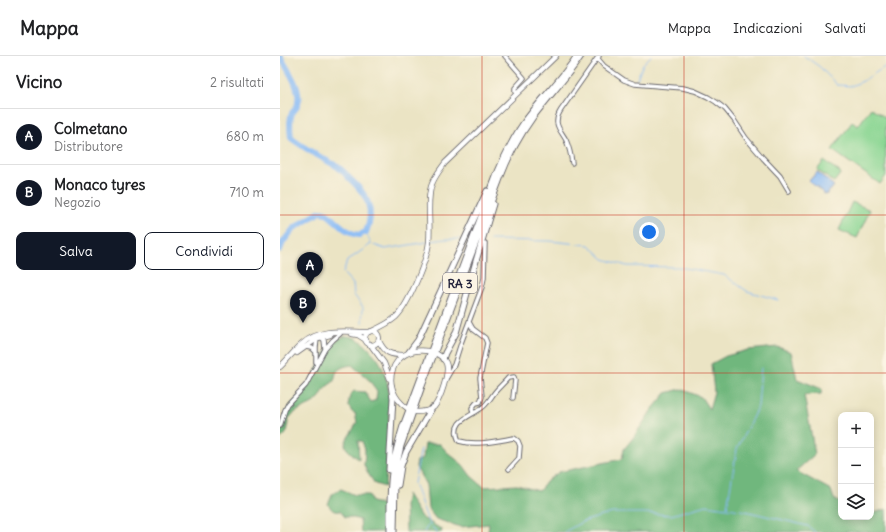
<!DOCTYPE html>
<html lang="it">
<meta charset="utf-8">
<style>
:root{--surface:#fff;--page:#f2f2f2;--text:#202124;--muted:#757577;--line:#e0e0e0;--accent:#111827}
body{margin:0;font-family:Delius,sans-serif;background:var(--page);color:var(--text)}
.controls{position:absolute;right:12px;bottom:12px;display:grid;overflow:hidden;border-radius:8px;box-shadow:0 2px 10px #0003}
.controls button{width:36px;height:36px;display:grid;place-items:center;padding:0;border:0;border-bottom:1px solid var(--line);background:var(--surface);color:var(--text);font:20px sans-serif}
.you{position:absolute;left:369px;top:176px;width:14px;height:14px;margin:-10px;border:3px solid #fff;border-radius:50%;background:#1a73e8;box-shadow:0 0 0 6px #1a73e833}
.badge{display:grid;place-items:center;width:26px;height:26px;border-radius:50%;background:var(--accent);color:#fff;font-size:13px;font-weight:700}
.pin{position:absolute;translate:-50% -33px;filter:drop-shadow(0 1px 2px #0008)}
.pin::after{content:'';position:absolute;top:21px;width:14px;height:12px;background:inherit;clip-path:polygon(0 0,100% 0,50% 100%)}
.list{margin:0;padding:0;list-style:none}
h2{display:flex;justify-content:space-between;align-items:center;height:52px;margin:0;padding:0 16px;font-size:17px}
h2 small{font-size:13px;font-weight:400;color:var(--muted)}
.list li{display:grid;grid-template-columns:26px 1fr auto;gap:12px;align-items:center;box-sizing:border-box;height:56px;padding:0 16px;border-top:1px solid var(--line)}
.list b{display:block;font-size:15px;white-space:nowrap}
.list p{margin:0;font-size:13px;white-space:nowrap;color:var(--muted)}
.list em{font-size:13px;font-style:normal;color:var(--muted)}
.actions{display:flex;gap:8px;padding:12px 16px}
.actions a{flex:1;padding:9px 0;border:1px solid var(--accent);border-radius:8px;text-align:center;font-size:14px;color:var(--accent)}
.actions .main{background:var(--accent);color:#fff}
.icon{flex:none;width:22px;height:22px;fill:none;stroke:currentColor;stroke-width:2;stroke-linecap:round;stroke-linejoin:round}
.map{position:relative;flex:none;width:606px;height:476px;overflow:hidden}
header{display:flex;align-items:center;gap:24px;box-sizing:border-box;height:56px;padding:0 20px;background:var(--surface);border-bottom:1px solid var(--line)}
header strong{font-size:19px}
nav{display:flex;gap:22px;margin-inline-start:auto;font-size:14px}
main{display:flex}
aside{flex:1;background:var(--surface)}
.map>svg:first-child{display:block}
</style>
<header>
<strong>Mappa</strong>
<nav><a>Mappa</a><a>Indicazioni</a><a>Salvati</a></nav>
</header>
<main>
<aside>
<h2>Vicino<small>2 risultati</small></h2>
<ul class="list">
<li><span class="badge">A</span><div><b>Colmetano</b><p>Distributore</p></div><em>680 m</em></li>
<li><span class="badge">B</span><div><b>Monaco tyres</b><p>Negozio</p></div><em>710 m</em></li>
</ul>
<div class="actions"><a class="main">Salva</a><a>Condividi</a></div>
</aside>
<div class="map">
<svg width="606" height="476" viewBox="0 0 606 476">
<rect width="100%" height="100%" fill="#fcf5e5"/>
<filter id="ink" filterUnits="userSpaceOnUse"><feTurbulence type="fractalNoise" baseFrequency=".025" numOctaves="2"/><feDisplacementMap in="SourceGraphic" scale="8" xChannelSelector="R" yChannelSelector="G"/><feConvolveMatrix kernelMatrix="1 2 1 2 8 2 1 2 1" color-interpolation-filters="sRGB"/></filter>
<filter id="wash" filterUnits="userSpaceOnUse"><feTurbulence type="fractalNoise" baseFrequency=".012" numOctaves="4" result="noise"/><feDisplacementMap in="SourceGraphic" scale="16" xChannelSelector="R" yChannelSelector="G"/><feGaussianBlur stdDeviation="0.9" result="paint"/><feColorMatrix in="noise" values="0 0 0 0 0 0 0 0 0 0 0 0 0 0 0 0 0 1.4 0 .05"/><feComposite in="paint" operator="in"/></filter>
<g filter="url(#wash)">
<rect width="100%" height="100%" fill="#ebe4c4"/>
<path fill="#8ad693" stroke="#567c67" d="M 591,52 L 606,62 L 606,120 L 600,128 L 552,94 L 572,66 L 578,70 Z
M 544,105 L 561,117 L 554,126 L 537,114 Z
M 572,146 L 590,154 L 577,182 L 559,174 Z"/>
<path fill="#6fb77d" stroke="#486c5c" d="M 66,280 C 76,280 84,287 90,294 C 94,298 100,305 102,311 C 112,332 109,353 108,375 C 107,394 106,412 105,431 L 95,428 L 87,416 L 84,409 L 85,394 L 82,385 L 78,385 L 79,404 L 67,393 L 65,388 L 67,383 L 77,367 L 75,357 L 72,356 L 68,349 L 70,339 L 74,335 L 85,336 L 91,346 L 96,344 L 97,335 L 89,324 L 72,309 C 66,310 59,311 56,317 C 55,320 55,324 53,326 C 51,328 48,329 46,331 C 42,336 42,340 37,344 C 30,350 17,353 11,360 C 3,369 14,373 0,383 C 0,377 5,359 8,353 C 13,344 22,339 28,330 C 33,324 35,315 39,308 C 44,298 54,282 66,280 Z
M 498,291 L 511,296 L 517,323 L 542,333 L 541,338 L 524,339 L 535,398 L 516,415 L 551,434 L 554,443 L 561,447 L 561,461 L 591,461 L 591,458 L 606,453 L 606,476 L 208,476 L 209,468 L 181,471 L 156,463 L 148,453 L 146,429 L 136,411 L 137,405 L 143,402 L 145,388 L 160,388 L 167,396 L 183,409 L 191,420 L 204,431 L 237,429 L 259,435 L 268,424 L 279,416 L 342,403 L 344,393 L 353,382 L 371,355 L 386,337 L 401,333 L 421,341 L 429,353 L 434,336 L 431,308 L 446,300 L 468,294 Z
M 61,433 L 75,439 L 89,439 L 92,446 L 104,449 L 104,476 L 81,476 L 80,464 L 70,461 L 65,461 L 60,455 C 53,456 52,454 48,448 L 52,438 Z
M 127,438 L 141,461 L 161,473 L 162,476 L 126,476 L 125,448 Z"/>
<path fill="#89bbf6" stroke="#566e98" d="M 537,116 L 554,130 L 546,139 L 529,125 Z"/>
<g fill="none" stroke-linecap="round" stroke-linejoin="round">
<path stroke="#89bbf6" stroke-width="1" d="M 524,0 L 540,11 L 557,29 L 571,30 L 583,25 L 606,10
M 357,23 L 363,8 L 371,0
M 210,184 L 270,185 L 309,189 L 324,203 L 347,210 L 399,211 L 444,219 L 467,235 L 498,244
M 151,185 L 166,183 L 180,183
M 91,188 L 105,193 L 147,186
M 82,267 L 83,251 L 74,239 L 73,228 L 63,217 L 67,205 L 91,188 L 86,176
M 141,393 L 134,427 L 149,468 L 157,476
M 447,451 L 457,393 L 478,350 L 481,312
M 144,476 L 149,468
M 284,476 L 302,466 L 332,457 L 365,457 L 391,459 L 426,449 L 461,454 L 528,470 L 535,476"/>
<path stroke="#89bbf6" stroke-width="6" d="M 0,0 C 7,13 21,31 18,46 C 18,51 15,53 12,57 C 9,64 10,74 11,82 C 25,93 42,102 58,111 C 62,114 66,118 69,122 C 86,137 96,153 86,176 L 79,179 L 74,178 L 65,173 L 46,157 L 40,156 L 14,172 L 3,186 L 0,194"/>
</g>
</g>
<g filter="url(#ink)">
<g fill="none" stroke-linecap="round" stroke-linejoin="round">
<g stroke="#68666b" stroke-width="5.5">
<path id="minor" d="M 225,0 L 244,22 L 235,32 L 235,36 L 237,37
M 319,0 L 318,3 L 324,10 L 344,24 L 355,28 L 403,32 L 415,35 L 428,41 L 436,46 L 445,53 L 454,64 L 466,82 L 483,102 L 500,120 L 509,135
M 292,107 C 291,99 289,91 286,84 C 280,73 272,68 281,54 L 318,1
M 189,266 L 193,273 L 205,282 L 207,287 L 200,322 L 202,341 L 200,346 L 196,347 L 192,352 L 193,357
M 40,280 L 44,284 L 45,292
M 25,291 L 32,292 L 36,296
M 36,306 L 36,291 L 37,283
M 167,321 L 174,309 L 181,287 L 202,231 L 204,222 L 205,187
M 0,370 L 5,354 L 8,348 L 26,329 L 45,293 L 53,284 L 60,278
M 229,413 L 239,402 L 240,390 L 238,385 L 234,382 C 216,385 196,390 179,385 C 169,364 191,361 203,351 C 208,347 211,341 215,336 C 219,331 224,327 228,322 L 234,321 L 235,324 L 233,342"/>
</g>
<g stroke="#68666b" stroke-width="6">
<path id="major" d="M 92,275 C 101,271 109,267 116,261 C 129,248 147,204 149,186 C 151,169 146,142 152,128 C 155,120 160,114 165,107 L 276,0
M85 282a7 7 0 1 1 14 0a7 7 0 1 1-14 0Z
M 72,278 L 78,279 L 86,284
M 99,285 C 105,297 110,299 123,299
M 90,288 L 104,307 L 110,323
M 17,297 L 38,282 L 50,279
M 0,311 C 8,303 14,295 22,288 C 41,271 66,276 89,276
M 127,352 C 98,332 111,289 148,295
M 136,356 C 142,356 149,355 154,351 C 160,344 170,316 166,307 C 164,303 161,300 157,298"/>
</g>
<g stroke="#68666b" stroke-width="7">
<path id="highway" d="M 129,296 L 138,284 L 207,135
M 163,303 L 165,297 L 176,277 L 196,205 L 213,148
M 109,414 L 113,342 L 111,329
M 118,429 L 121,410 L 126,396 L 152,352
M 110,476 C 110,454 109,432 113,410 C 115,396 119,383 123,370 L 212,131 C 220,109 230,87 243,68 C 260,44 281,24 297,0
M 114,476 L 115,426 L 116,412 L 121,390 L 142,330 L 221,120 C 229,99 240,79 253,61 C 269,40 287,21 301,0"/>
</g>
<use href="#minor" stroke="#fff" stroke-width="3.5"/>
<use href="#major" stroke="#fff" stroke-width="4.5"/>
<use href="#highway" stroke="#fff" stroke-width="5"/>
</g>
</g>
<path fill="none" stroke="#c8321e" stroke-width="1" stroke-opacity="0.55" d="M 202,0 L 202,476M 404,0 L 404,476M 0,159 L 606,159M 0,317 L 606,317"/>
<g text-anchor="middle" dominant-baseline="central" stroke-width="3" stroke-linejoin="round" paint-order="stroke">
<rect fill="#fcf5e5" stroke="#63616e" stroke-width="1" x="163" y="217" width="34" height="20" rx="3"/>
<g font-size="12" font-weight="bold" fill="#22223b">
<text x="180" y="227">RA 3</text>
</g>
</g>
</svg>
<div class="controls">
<button>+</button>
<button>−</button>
<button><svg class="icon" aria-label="layers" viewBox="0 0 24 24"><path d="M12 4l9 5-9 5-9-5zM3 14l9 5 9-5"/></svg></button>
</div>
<div class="you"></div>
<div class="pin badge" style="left:30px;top:229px">A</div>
<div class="pin badge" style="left:23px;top:267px">B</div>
</div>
</main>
